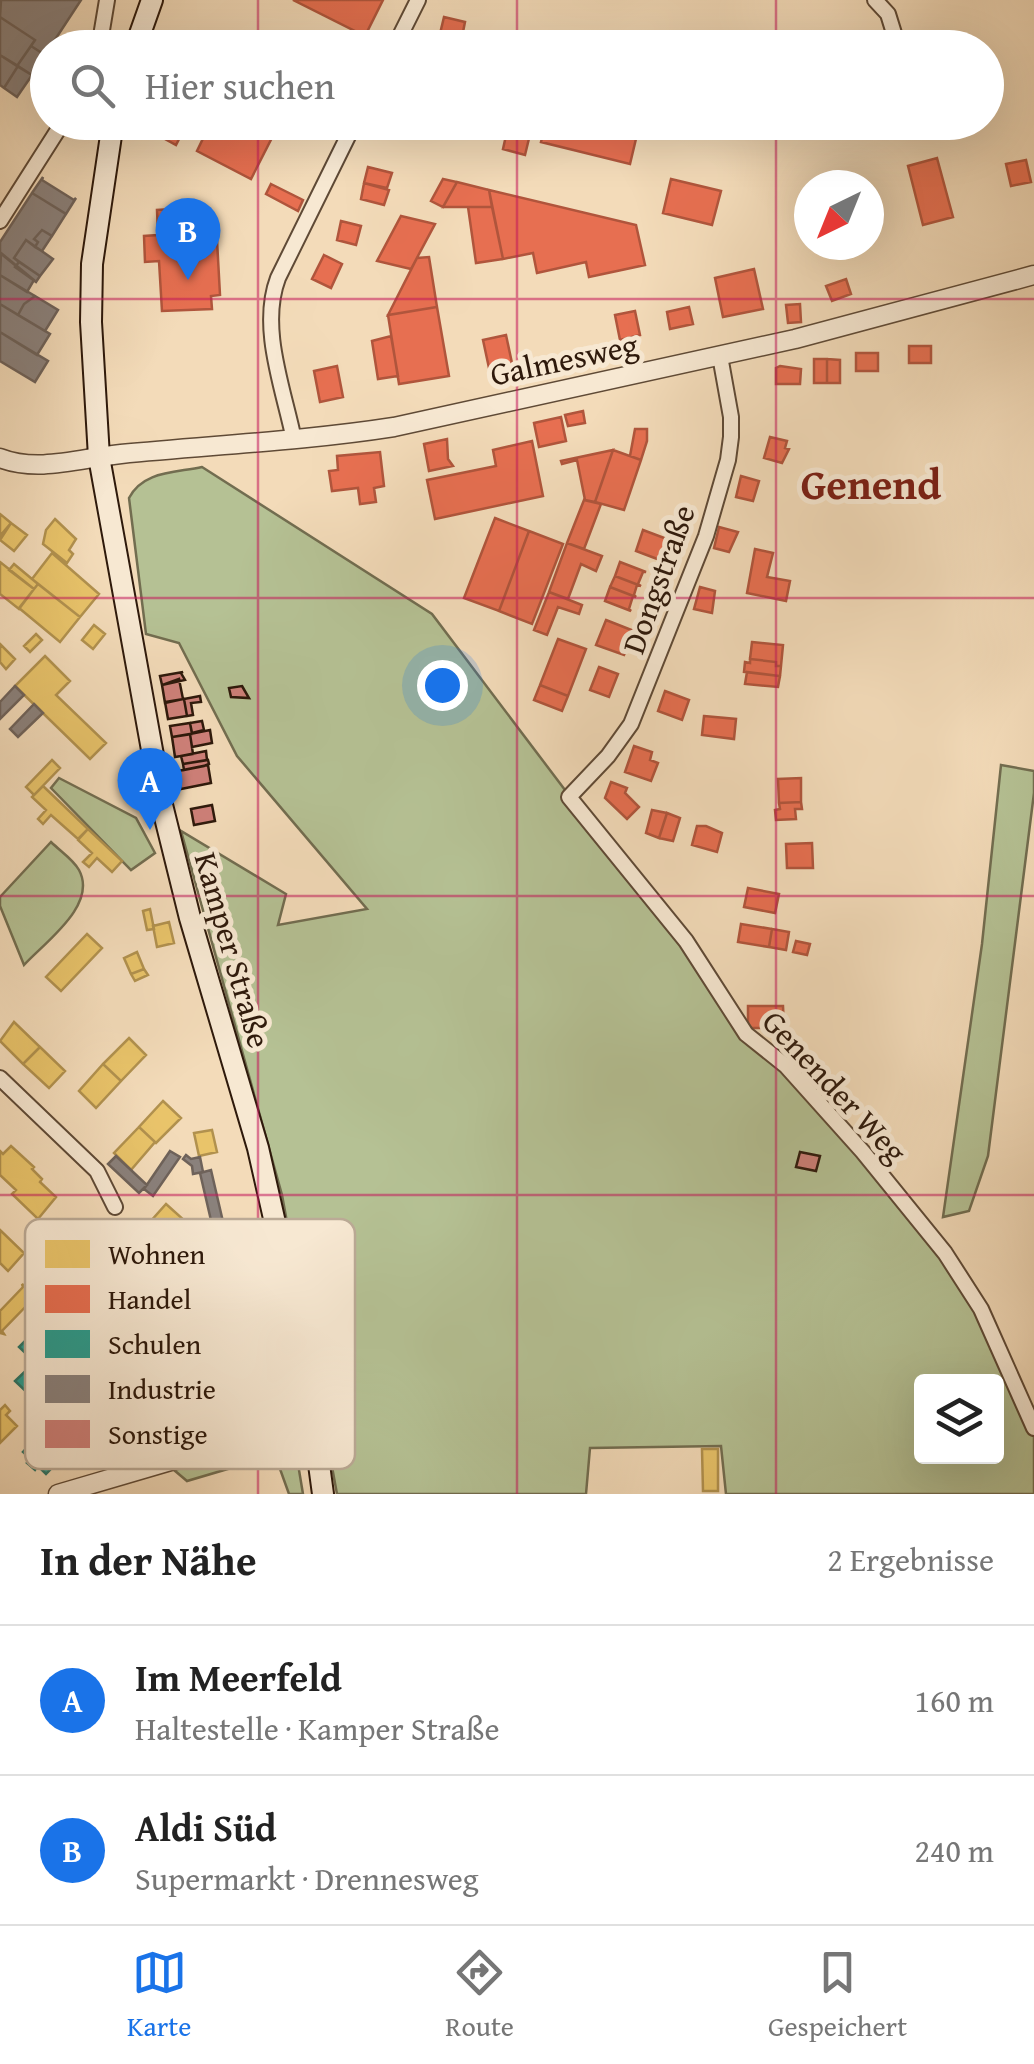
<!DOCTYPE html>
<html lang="de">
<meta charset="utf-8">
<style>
:root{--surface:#fff;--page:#f6f6f6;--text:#222;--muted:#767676;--line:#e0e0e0;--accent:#1a73e8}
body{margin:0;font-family:"Gentium Book Plus",serif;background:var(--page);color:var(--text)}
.controls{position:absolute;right:30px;bottom:30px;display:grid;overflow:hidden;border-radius:10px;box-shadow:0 10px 40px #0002}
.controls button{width:90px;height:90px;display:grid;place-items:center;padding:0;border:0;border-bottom:2px solid var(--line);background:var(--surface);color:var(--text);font:50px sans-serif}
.compass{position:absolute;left:794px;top:170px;width:90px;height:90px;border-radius:50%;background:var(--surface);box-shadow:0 10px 40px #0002;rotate:223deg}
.you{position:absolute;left:442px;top:685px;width:35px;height:35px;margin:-25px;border:8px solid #fff;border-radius:50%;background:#1a73e8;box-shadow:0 0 0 15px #1a73e833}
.badge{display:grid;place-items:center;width:65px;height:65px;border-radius:50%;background:var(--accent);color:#fff;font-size:32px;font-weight:700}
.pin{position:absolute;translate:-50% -82px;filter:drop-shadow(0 2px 5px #0008)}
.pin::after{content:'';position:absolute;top:52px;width:35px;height:30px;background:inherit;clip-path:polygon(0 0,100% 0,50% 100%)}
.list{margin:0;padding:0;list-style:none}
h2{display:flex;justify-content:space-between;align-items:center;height:130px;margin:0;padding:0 40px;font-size:42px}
h2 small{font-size:32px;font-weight:400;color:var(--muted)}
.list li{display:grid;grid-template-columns:65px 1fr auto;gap:30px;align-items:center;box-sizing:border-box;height:150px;padding:0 40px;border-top:2px solid var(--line)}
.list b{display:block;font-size:38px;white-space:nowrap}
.list p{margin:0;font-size:32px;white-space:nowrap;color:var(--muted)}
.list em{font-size:32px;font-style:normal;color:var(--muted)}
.icon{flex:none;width:55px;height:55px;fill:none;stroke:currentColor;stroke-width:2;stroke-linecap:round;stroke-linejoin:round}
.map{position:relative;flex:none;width:1034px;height:1494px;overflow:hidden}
.search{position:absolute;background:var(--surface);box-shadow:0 10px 40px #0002;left:30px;right:30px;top:30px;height:110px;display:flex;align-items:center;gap:25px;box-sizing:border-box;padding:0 35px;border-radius:55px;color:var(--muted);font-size:38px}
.sheet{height:430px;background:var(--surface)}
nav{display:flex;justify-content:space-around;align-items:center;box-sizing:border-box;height:140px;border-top:2px solid var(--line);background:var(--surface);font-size:28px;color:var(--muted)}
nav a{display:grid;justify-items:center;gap:5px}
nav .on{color:var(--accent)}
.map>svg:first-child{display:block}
</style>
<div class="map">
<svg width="1034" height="1494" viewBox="0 0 1034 1494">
<rect width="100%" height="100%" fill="#f3dbb9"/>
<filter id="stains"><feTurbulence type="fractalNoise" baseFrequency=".002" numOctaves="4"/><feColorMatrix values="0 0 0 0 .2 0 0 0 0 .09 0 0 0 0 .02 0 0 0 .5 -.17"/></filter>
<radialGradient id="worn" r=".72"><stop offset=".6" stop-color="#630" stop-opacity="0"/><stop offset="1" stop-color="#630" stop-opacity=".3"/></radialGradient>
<path fill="#b5c194" stroke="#726d50" stroke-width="2.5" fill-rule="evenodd" d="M 202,467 L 432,614 L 596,831 L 686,941 L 746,1034 L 786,1066 L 945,1253 L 1034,1428 L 1034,1494 L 726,1494 L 721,1446 L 590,1448 L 586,1494 L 337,1494 L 282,1195 L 181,831 L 286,894 L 278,925 L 367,909 L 237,756 L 179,643 L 146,634 L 129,498 C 143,471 174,473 202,467 ZM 922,1382 L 996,1382 L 996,1456 L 922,1456 Z
M 1001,765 L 1034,771 L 1034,793 L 988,1156 L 969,1211 L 943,1217 L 982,944 Z
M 59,778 L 136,818 L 155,853 L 131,870 L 51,788 Z
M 51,842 C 60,851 73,859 79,870 C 98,905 45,942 24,965 L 0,906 L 0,897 Z
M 281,1447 L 288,1448 L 297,1458 L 303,1494 L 289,1494 L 275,1455 L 187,1481 L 174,1470 L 247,1451 Z"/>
<path fill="#e9c46a" stroke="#b1914e" stroke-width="2.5" d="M 0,514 L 11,523 L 0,536 Z
M 55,519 L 76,539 L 69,550 L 73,554 L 67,563 L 43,544 L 46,530 Z
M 11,523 L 27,535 L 14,551 L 0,540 Z
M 52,553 L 99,594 L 80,617 L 32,579 Z
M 0,562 L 34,589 L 19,609 L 0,594 Z
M 14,564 L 38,584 L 34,589 L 9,570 Z
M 38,584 L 80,617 L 60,642 L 19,608 Z
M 94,625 L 105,634 L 93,649 L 82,640 Z
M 36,634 L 42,640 L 30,652 L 24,646 Z
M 0,644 L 15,659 L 6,669 L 0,662 Z
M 45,656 L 70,681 L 56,695 L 106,743 L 90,759 L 15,686 Z
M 52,760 L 60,768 L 34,795 L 26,787 Z
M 43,786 L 88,829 L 78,839 L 51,815 L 43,824 L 38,819 L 46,810 L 32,797 Z
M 88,829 L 122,861 L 112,872 L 97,858 L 89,867 L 83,862 L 92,853 L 78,840 Z
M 150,909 L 154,929 L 147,930 L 143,911 Z
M 169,922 L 174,943 L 157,947 L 153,926 Z
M 87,934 L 102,948 L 61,991 L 46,977 Z
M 137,952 L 144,969 L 131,974 L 124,958 Z
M 144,969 L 148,975 L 135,981 L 131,974 Z
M 14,1022 L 40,1047 L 23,1064 L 0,1041 Z
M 129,1038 L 146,1055 L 121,1081 L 103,1064 Z
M 40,1047 L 65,1071 L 49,1088 L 23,1064 Z
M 103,1064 L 121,1081 L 96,1108 L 79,1091 Z
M 163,1101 L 181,1118 L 156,1143 L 139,1127 Z
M 139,1127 L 155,1142 L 131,1170 L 114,1153 Z
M 212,1130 L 217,1152 L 199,1156 L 194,1133 Z
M 11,1146 L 34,1167 L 32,1169 L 42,1179 L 40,1182 L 56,1197 L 38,1219 L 12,1194 L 16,1190 L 0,1175 L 0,1151 L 3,1154 Z
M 166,1204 L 185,1221 L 160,1248 L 142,1231 Z
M 0,1230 L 24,1253 L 8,1271 L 0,1263 Z
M 54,1250 L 69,1265 L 67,1263 L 46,1285 L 49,1287 L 42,1294 L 40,1291 L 35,1297 L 37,1300 L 34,1298 L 2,1331 L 4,1334 L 0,1333 L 0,1311 L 23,1287 L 22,1284 L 24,1286 L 29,1281 L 27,1278 L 33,1272 L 35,1274 L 56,1252 Z
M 5,1405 L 10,1411 L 6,1415 L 17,1426 L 0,1443 L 0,1410 Z
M 702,1449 L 718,1449 L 718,1491 L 703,1491 Z"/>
<path fill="#e76f51" stroke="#b0553c" stroke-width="2.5" d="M 293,0 L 383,0 L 365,36 Z
M 444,17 L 465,22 L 460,47 L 438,42 Z
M 846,34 L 862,34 L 862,46 L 846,46 Z
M 211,122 L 280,122 L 251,179 L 197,151 Z
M 509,122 L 533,122 L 525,155 L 503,149 Z
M 546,122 L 640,122 L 630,164 L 541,142 Z
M 791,122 L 846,122 L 838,137 L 792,138 Z
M 173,124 L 184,129 L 176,145 L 165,139 Z
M 937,158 L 953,217 L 923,225 L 908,166 Z
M 1026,160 L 1031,182 L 1011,186 L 1006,164 Z
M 368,167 L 392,173 L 387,188 L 364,183 Z
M 443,179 L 457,182 L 443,207 L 431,201 Z
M 671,179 L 721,191 L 712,225 L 663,213 Z
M 457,182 L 489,190 L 492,207 L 443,207 Z
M 364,183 L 389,190 L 384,205 L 361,199 Z
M 271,184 L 303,200 L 298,211 L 266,194 Z
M 489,190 L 636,225 L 645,265 L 589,277 L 586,262 L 537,273 L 533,253 L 503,259 Z
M 207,207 L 209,240 L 217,240 L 220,295 L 211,296 L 212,309 L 162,311 L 159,261 L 145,262 L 144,236 L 158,235 L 157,210 Z
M 468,207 L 492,207 L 503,259 L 476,263 Z
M 401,216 L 435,224 L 411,269 L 377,261 Z
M 341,221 L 361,226 L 356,245 L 337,240 Z
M 324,255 L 342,264 L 331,288 L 312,279 Z
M 429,257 L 437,307 L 388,315 L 417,258 Z
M 754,269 L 763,309 L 723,317 L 715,278 Z
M 846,279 L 851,294 L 832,301 L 826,286 Z
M 800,304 L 801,322 L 788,323 L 786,305 Z
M 437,307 L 449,376 L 399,384 L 388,315 Z
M 689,307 L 693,324 L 670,329 L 667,312 Z
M 635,311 L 640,335 L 620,340 L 615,315 Z
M 506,335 L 512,363 L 489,368 L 483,340 Z
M 391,336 L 398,376 L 378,379 L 372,341 Z
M 909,346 L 931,346 L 931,363 L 909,363 Z
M 856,353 L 878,353 L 878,371 L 856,371 Z
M 814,359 L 827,359 L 827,383 L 814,383 Z
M 827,359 L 840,360 L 840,383 L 827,383 Z
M 337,366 L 343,397 L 320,402 L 314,371 Z
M 780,366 L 801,369 L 800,384 L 776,384 L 776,368 Z
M 583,411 L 585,423 L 568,426 L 565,415 Z
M 561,417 L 566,441 L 539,447 L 534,423 Z
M 635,429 L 647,429 L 647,441 L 641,460 L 630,456 Z
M 770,437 L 787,441 L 785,448 L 789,449 L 782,463 L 764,458 Z
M 447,439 L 448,459 L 453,466 L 429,471 L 424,444 Z
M 532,441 L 543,496 L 435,519 L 427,480 L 496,466 L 493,450 Z
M 613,450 L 595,502 L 585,500 L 577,460 L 562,464 L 561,461 Z
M 613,450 L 641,460 L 624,510 L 595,502 Z
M 380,452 L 384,486 L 374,488 L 376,502 L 360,504 L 358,488 L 332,491 L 329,471 L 338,470 L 337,456 Z
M 741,476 L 759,481 L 753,501 L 736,497 Z
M 584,500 L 601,504 L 584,549 L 567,543 Z
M 495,518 L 529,531 L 499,611 L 464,598 Z
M 719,527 L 738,532 L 729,552 L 714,548 Z
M 643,530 L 667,539 L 660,560 L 636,551 Z
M 529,531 L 563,544 L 532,624 L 499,611 Z
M 567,543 L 602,556 L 596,571 L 581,564 L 568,599 L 549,592 Z
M 755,549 L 773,553 L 767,577 L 790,581 L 786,601 L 747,593 Z
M 620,562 L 646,572 L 643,572 L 638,584 L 641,586 L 615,576 Z
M 615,576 L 641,586 L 637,585 L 634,595 L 636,597 L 610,587 Z
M 610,587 L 636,597 L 633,596 L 629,609 L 631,611 L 605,601 Z
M 700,587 L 715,591 L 712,613 L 694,609 Z
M 549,592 L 582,605 L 579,614 L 558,607 L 547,635 L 534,630 Z
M 606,620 L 634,631 L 624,655 L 596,645 Z
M 558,639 L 586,649 L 568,696 L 540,685 Z
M 752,642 L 783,645 L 781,666 L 776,666 L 776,662 L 750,659 Z
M 750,659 L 776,662 L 776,666 L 781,666 L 780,676 L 744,672 L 745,662 L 750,663 Z
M 599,667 L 618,674 L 609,697 L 590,690 Z
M 747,672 L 780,676 L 778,687 L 745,684 Z
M 540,685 L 568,696 L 562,711 L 534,700 Z
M 665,691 L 689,700 L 682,720 L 658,711 Z
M 704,716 L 736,719 L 734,739 L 702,735 Z
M 634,746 L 652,752 L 650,760 L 658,763 L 651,781 L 625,772 Z
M 801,778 L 801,802 L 779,803 L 778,779 Z
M 611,782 L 627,788 L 625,793 L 639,807 L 627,819 L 605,798 Z
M 801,802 L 802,809 L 795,809 L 796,819 L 776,820 L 775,810 L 780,809 L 779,803 Z
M 652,810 L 667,813 L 659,838 L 646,833 Z
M 667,813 L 680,818 L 673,841 L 659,838 Z
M 697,826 L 706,826 L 722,833 L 717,852 L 692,845 Z
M 812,843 L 813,868 L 787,868 L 786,844 Z
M 748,888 L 779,894 L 775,913 L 744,907 Z
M 741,924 L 772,929 L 769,947 L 738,942 Z
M 772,929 L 789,932 L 786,950 L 769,947 Z
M 796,941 L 810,944 L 807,955 L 793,952 Z
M 748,1006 L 783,1006 L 784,1028 L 748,1028 Z"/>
<path fill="#2a9d8f" stroke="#2b7567" stroke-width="2.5" d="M 36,1330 L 112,1402 L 79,1433 L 82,1437 L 46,1474 L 38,1466 L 35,1470 L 27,1463 L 31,1459 L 23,1452 L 54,1418 L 15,1381 L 35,1362 L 19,1347 Z"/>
<path fill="#8a817c" stroke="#6e625a" stroke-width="2.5" d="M 81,0 L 45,55 L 31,46 L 35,40 L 0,17 L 1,0 Z
M 0,17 L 35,40 L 17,66 L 0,55 Z
M 31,46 L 45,55 L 32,75 L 17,66 Z
M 0,55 L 18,66 L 4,88 L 0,85 Z
M 18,66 L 32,75 L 17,97 L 4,88 Z
M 43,177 L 42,180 L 74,200 L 76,198 L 66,214 L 32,193 Z
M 32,193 L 66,214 L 52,236 L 42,230 L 34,239 L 38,242 L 35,247 L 26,240 L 14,258 L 19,262 L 16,266 L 0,253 L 0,242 Z
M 42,230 L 52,236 L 42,251 L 35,247 L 38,242 L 34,239 Z
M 26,240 L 53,259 L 40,276 L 14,258 Z
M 1,253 L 34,280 L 27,292 L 0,275 Z
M 19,262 L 40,276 L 36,282 L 15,267 Z
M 0,275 L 35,296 L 24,304 L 18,315 L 0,304 Z
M 35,296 L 58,310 L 45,331 L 18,315 L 24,304 Z
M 0,304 L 50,334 L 37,355 L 0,332 Z
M 0,332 L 48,361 L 35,382 L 0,361 Z
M 15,686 L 24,695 L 0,719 L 0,702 Z
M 34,704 L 43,713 L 18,737 L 10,729 Z
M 170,1151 L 180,1157 L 153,1196 L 144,1189 Z
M 186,1155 L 191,1159 L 200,1157 L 203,1172 L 193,1174 L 192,1166 L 183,1159 Z
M 116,1156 L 147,1185 L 139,1193 L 108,1164 Z
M 211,1170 L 224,1226 L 213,1229 L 200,1173 Z"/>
<path fill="#ce8079" stroke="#2e190b" stroke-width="2.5" d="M 183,672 L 181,673 L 185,680 L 162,685 L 160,676 Z
M 179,679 L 183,699 L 165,703 L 162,685 Z
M 242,686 L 249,698 L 231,697 L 229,688 Z
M 200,696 L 201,702 L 191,703 L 193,715 L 187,716 L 184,699 Z
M 184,699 L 187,716 L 168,719 L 165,702 Z
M 202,721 L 204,730 L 192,733 L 190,723 Z
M 190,723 L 192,734 L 172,737 L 170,726 Z
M 210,730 L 212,743 L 192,747 L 190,734 Z
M 190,734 L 193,754 L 175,757 L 172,737 Z
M 206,751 L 207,760 L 183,764 L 181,756 Z
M 208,760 L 209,764 L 204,766 L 184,770 L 183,764 Z
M 208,765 L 211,783 L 181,789 L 178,771 Z
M 212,805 L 215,821 L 194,825 L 191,809 Z
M 800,1152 L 820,1156 L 816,1171 L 796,1167 Z"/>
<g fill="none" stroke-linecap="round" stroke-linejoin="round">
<g stroke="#5f4a36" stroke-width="18">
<path id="minor" d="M 875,0 L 888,14 L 897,43
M 99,48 L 107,0
M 394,48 L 418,0
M 0,221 L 63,122
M 720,356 L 731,417 L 731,437 L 728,460 L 706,536 L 631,724 L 608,756 L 569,797 L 686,941 L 746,1034 L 786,1066 L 863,1152 L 945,1253 L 981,1309 L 1034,1428
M 294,440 C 284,390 259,328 278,278 L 355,122
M 0,1078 L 97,1171 L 115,1207
M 143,1469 C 126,1416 126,1410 153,1362"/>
</g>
<g stroke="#5f4a36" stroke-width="21">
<path id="tertiary" d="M 0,458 C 38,473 81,458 121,454 C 212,445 304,441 394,427 L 795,339 L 1034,275
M 58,1494 L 314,1419"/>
</g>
<g stroke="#2e190b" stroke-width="24">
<path id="secondary" d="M 135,48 L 152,0
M 113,122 L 92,264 L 91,322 L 99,457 L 162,805 L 190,918 L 258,1148 L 303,1346 L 323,1494"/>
</g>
<use href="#minor" stroke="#f7e8d2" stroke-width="14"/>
<use href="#tertiary" stroke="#f7e8d2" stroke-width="18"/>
<use href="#secondary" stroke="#f7e8d2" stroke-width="20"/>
</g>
<path fill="none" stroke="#c2185b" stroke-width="2.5" stroke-opacity="0.55" d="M 258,0 L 258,48M 517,0 L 517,48M 776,0 L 776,48M 258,122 L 258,1494M 517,122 L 517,1494M 776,122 L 776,1494M 0,299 L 1034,299M 0,598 L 1034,598M 0,896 L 1034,896M 0,1195 L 1034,1195"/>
<g text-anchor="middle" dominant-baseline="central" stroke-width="10" stroke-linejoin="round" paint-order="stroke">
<g font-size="32" fill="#2e190b" stroke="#f7e8d2">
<text transform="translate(564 359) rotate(-12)">Galmesweg</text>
<text transform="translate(658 579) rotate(-70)">Dongstraße</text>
<text transform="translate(233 950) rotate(74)">Kamper Straße</text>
<text transform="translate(835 1086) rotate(47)">Genender Weg</text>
</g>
<g font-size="42" font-weight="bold" fill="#7a1f14" stroke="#f7e8d2">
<text x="871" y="483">Genend</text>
</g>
</g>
<rect x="25" y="1219" width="330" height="250" rx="15" fill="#f7e8d2" stroke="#bbaa96" stroke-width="2.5"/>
<rect x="45" y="1240" width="45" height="28" fill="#e9c46a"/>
<rect x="45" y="1285" width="45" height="28" fill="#e76f51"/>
<rect x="45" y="1330" width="45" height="28" fill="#2a9d8f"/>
<rect x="45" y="1375" width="45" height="28" fill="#8a817c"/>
<rect x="45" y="1420" width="45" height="28" fill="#ce8079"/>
<g font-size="28" fill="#2e190b">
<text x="108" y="1264">Wohnen</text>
<text x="108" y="1309">Handel</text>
<text x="108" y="1354">Schulen</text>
<text x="108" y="1399">Industrie</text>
<text x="108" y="1444">Sonstige</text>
</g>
<rect width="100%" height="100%" filter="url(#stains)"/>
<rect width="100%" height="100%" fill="url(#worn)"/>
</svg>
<div class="controls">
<button><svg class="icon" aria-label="layers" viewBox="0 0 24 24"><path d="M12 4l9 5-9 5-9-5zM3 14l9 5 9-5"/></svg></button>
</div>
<svg class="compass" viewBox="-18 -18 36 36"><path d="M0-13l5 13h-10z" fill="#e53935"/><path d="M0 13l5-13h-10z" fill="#767676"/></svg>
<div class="you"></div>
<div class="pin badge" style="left:150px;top:830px">A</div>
<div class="pin badge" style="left:188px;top:280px">B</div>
<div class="search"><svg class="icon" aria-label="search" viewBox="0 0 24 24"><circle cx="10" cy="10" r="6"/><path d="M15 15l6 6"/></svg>Hier suchen</div>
</div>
<section class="sheet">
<h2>In der Nähe<small>2 Ergebnisse</small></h2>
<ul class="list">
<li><span class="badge">A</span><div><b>Im Meerfeld</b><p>Haltestelle · Kamper Straße</p></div><em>160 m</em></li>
<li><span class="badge">B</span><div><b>Aldi Süd</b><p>Supermarkt · Drennesweg</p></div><em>240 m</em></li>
</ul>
</section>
<nav>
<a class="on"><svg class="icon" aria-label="map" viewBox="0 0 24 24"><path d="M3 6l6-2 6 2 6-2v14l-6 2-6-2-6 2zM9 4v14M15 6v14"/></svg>Karte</a>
<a><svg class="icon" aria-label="directions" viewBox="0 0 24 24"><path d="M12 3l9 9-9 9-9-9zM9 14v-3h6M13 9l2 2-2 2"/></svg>Route</a>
<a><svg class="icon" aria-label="saved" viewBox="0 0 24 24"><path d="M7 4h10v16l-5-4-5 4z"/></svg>Gespeichert</a>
</nav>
